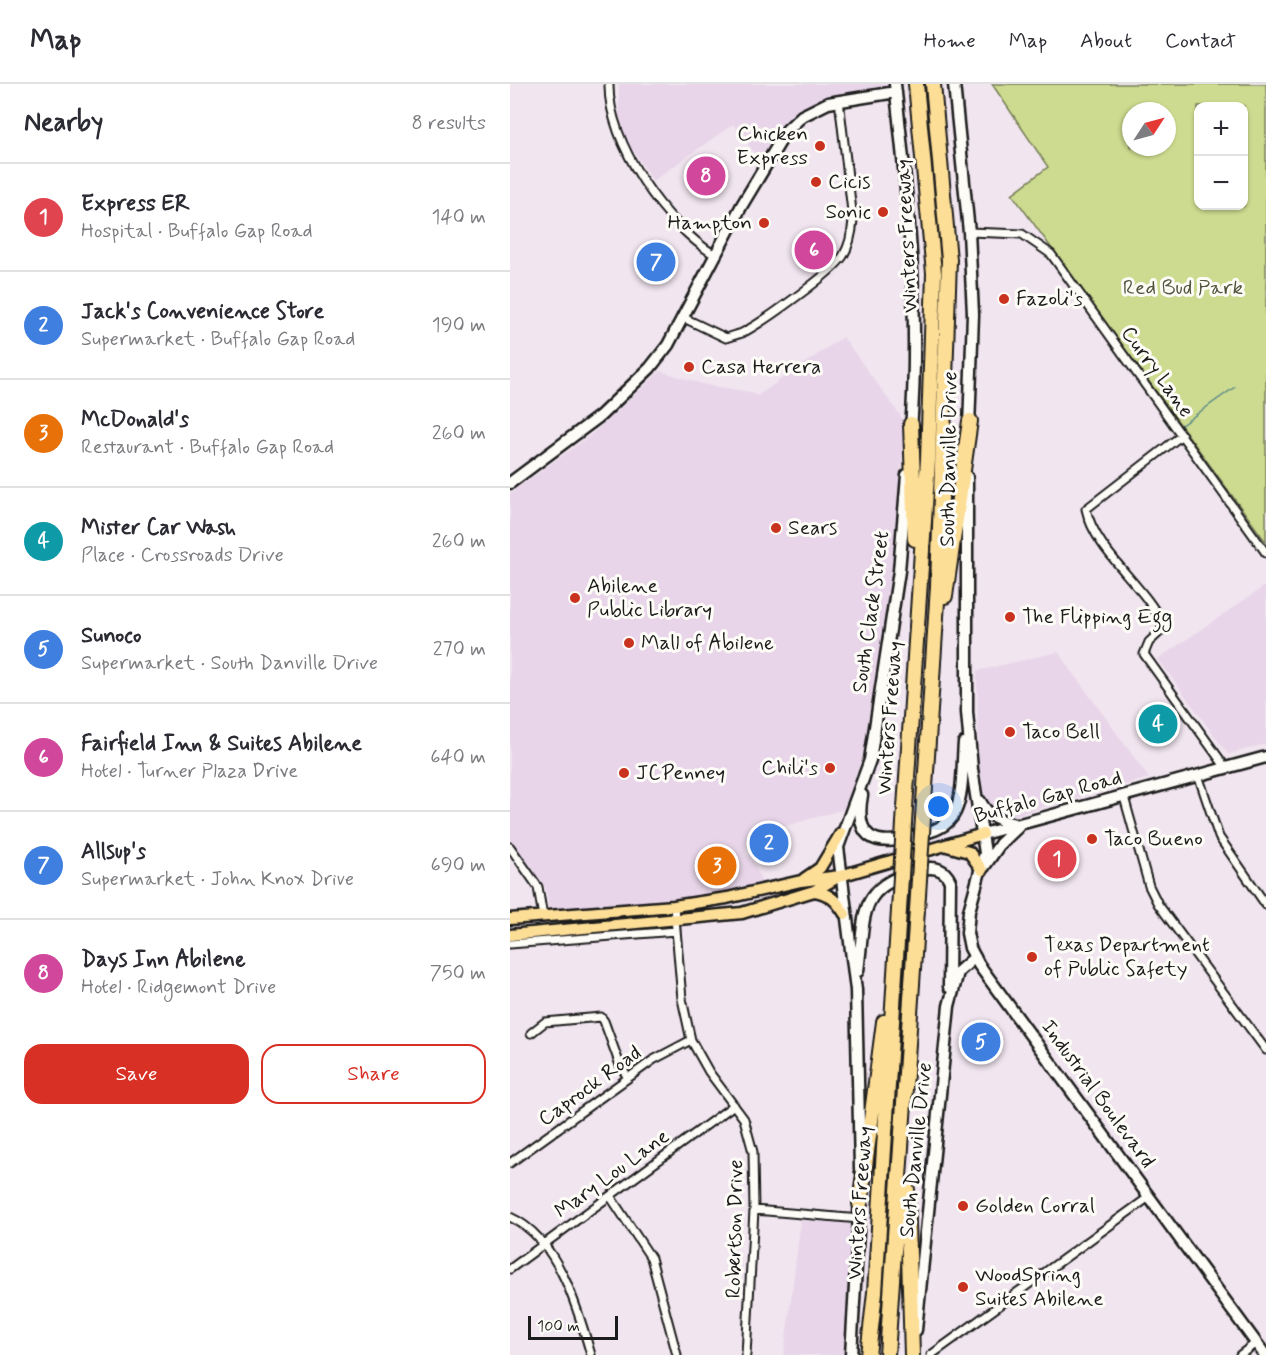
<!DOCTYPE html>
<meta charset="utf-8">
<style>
:root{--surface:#fff;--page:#f2f2f3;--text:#2b2b33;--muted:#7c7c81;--line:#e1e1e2;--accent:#d93025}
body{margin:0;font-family:Mynerve,sans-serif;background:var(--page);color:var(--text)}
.controls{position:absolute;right:18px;top:18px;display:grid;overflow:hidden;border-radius:12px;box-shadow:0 2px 4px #0004}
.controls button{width:54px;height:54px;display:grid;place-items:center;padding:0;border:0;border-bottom:2px solid var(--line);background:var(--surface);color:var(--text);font:30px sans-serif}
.compass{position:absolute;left:612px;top:18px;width:54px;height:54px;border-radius:50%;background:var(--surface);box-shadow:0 2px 4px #0004;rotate:54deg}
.scale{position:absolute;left:18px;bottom:15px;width:90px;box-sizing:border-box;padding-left:6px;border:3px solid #1c1c1c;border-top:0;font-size:16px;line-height:21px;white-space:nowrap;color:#1c1c1c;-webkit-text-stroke:4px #fdfcf7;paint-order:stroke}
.you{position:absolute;left:429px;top:723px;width:21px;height:21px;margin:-15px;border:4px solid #fff;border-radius:50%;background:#1a73e8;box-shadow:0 0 0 9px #1a73e833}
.badge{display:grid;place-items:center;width:39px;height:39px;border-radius:50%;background:var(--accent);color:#fff;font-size:20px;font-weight:700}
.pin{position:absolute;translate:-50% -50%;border:3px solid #fff;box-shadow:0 2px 6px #0006}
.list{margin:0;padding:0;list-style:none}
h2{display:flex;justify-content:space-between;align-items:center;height:78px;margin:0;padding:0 24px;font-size:26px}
h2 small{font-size:20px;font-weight:400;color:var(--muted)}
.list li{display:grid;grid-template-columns:39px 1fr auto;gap:18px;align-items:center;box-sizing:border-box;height:108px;padding:0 24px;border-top:2px solid var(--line)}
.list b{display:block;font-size:22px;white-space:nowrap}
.list p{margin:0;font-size:20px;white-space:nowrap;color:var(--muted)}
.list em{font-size:20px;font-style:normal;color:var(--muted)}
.actions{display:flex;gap:12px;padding:18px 24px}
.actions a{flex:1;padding:14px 0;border:2px solid var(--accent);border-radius:18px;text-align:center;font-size:21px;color:var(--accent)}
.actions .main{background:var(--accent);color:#fff}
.map{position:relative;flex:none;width:756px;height:1271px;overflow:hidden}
header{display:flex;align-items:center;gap:36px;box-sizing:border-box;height:84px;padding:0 30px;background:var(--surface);border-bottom:2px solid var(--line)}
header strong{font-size:28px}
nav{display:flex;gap:33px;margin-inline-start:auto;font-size:21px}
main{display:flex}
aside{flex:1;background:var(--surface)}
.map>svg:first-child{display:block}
</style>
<header>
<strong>Map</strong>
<nav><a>Home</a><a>Map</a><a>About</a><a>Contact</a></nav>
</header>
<main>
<aside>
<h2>Nearby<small>8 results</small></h2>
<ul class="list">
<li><span class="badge" style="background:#e0444e">1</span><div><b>Express ER</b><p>Hospital · Buffalo Gap Road</p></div><em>140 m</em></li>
<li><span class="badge" style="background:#3f7fe0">2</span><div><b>Jack's Convenience Store</b><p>Supermarket · Buffalo Gap Road</p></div><em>190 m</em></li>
<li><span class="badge" style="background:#e8710a">3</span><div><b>McDonald's</b><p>Restaurant · Buffalo Gap Road</p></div><em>260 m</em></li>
<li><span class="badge" style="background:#0f9aa8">4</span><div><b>Mister Car Wash</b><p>Place · Crossroads Drive</p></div><em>260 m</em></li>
<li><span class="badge" style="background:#3f7fe0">5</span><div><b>Sunoco</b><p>Supermarket · South Danville Drive</p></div><em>270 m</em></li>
<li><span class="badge" style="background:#d1479c">6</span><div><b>Fairfield Inn &amp; Suites Abilene</b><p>Hotel · Turner Plaza Drive</p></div><em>640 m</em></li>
<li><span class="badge" style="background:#3f7fe0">7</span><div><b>Allsup's</b><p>Supermarket · John Knox Drive</p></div><em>690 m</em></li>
<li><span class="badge" style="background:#d1479c">8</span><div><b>Days Inn Abilene</b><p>Hotel · Ridgemont Drive</p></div><em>750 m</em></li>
</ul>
<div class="actions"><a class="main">Save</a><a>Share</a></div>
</aside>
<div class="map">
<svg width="756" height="1271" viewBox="0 0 756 1271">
<rect width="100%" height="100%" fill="#f1e5ef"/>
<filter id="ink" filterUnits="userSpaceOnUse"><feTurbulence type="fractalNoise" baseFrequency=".0167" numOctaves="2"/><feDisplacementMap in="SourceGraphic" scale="12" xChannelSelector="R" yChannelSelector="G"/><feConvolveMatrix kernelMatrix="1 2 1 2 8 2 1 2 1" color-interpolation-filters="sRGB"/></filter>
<g filter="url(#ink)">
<path fill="#e8d5e9" d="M 109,0 L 383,0 L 384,6 L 285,33 L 251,78 L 223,40 L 143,97 L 109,45 Z
M 333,253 L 395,338 L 387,440 L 376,529 L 354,668 L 335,725 L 237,753 L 236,769 L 245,781 L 253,802 L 180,814 L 39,828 L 36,804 L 0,755 L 0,409 L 81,351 L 150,287 L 196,301 L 240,308 L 247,312 Z
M 756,501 L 756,660 L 718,670 L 648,575 Z
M 548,568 L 639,694 L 506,731 L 493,732 L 484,728 L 476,719 L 469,693 L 467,587 Z
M 291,1136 L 344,1139 L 335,1271 L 274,1271 Z"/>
<path fill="#ccdb8f" stroke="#747c56" stroke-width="1.5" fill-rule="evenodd" d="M 482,0 L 756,0 L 756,458 L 502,110 L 538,83 ZM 688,22 L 734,22 L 734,122 L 688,122 ZM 621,27 L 657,27 L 657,63 L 621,63 Z"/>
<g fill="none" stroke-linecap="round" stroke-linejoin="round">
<path stroke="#548489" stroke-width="1.5" d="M 670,342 L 725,303"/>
<g stroke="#1c1c1c" stroke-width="11">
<path id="street" d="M 99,0 C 98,60 156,141 205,171
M 459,148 L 512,150 L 541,170 L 756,469
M 174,234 L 216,254 L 232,249 C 252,239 322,189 333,172 C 340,161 342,149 343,136 L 329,16
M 672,351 L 576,425 C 585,467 634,501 652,539 L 652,546 L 639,558 L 634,570 L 716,684
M 688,691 L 709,753 L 756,821
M 614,713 L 639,802 L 648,820 L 756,966
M 0,763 L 28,803 L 33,833
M 164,822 L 172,915 L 181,956 L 199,988 L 234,1035 L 243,1068 L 244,1126 L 236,1271
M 0,860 L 166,847
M 21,949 L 35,938 L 91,933 L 94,937 L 110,981 L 118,994
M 0,1079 L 143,976 L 181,956
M 100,1112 L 141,1174 L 167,1271
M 244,1126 L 350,1135
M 0,1133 C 48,1154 68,1225 81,1271
M 0,1185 L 224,1021
M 421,1271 L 639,1113
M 730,1271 L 746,1259"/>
</g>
<g stroke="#1c1c1c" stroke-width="15">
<path id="secondary" d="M 385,0 C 398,115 410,230 401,345
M 444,0 L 459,148 L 463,230 L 459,344
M 457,393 L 457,628 L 462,685 L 475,769 L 459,827 L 457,849 L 460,864 L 469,881 L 755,1271
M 0,399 L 90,332 L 140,284 L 158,261 L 232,121 L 277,46 L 292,32 L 318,19 L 386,8
M 352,711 C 344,755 365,763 402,753 C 419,748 437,745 445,728 C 454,709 452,680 454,659
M 470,717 C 478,733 489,736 505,740
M 473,750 L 756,673
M 474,783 L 490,760 L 508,743
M 348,887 C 356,827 346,803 413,785 C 425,782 435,785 440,797 L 439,903
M 350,1085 L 346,906 L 328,763 L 360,676 L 389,487 L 397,391
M 406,1246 L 439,922 L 448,888 L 465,873
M 341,1271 L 350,1113"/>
</g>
<g stroke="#1c1c1c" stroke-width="15">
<path id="primary" d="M 437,762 L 459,768 L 472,786
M 294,795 L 310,784 L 331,749
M 304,807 C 319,809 327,817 335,830
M 0,835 L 164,822 L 217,814 L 291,797 L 330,792 L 473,750
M 0,851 L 232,829 L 304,807 L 330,792"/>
</g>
<g stroke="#1c1c1c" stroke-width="18">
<path id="highway" d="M 401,340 L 405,455
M 435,512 L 460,337
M 413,734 L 428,502 L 439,176 L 423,0
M 394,739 L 418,376 L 424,189 L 406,0
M 397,1105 L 402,1271
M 350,1120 L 374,938
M 358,1271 L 365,1208 L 390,810
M 377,1271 L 408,811"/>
</g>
<use href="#street" stroke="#fdfcf7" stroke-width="7"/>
<use href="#secondary" stroke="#fdfcf7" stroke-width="10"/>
<use href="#primary" stroke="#fdde96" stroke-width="10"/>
<use href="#highway" stroke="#fdde96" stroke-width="14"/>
<g stroke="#1c1c1c" stroke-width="18" stroke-linecap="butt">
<path id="highway-bridge" d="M 390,810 L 394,739
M 408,811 L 413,734"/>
</g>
<use href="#highway-bridge" stroke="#fdde96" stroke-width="14"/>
</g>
</g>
<g fill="#c8321e" stroke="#fdfcf7" stroke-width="2">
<circle cx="310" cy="62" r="6"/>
<circle cx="306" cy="98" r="6"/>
<circle cx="373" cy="128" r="6"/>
<circle cx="254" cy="139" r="6"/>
<circle cx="494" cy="215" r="6"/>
<circle cx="179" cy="283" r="6"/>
<circle cx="266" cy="444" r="6"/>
<circle cx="65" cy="514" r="6"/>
<circle cx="500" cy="533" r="6"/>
<circle cx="119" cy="559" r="6"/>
<circle cx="500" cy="648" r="6"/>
<circle cx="320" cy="684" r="6"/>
<circle cx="114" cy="689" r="6"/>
<circle cx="582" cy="755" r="6"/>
<circle cx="522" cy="873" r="6"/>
<circle cx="453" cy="1122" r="6"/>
<circle cx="453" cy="1203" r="6"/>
</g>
<g text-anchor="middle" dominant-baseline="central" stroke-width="6" stroke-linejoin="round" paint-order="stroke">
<g font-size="21" fill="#1c1c1c" stroke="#fdfcf7" text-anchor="start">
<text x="298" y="50" text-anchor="end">Chicken<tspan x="298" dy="24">Express</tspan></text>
<text x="318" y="98">Cicis</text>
<text x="361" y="128" text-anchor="end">Sonic</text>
<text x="242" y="139" text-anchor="end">Hampton</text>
<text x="506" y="215">Fazoli's</text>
<text x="191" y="283">Casa Herrera</text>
<text x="278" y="444">Sears</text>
<text x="77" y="502">Abilene<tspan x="77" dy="24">Public Library</tspan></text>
<text x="512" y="533">The Flipping Egg</text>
<text x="131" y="559">Mall of Abilene</text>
<text x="512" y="648">Taco Bell</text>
<text x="308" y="684" text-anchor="end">Chili's</text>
<text x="126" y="689">JCPenney</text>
<text x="594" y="755">Taco Bueno</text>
<text x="534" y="861">Texas Department<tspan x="534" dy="24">of Public Safety</tspan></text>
<text x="465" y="1122">Golden Corral</text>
<text x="465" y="1191">WoodSpring<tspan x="465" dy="24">Suites Abilene</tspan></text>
</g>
<g font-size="21" fill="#1c1c1c" stroke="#fdfcf7">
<text transform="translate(397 152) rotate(-93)">Winters Freeway</text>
<text transform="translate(647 288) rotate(54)">Curry Lane</text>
<text transform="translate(439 375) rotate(-89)">South Danville Drive</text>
<text transform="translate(361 528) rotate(-82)">South Clack Street</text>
<text transform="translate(380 634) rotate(-86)">Winters Freeway</text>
<text transform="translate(538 713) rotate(-15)">Buffalo Gap Road</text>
<text transform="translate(80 1002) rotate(-36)">Caprock Road</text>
<text transform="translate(588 1010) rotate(54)">Industrial Boulevard</text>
<text transform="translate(406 1066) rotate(-84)">South Danville Drive</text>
<text transform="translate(102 1090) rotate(-36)">Mary Lou Lane</text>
<text transform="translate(350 1119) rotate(-86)">Winters Freeway</text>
<text transform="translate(225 1145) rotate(-89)">Robertson Drive</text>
</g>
<g font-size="21" fill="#51553e" stroke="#fdfcf7">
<text x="673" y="204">Red Bud Park</text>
</g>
</g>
</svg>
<div class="controls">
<button>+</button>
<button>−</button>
</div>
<svg class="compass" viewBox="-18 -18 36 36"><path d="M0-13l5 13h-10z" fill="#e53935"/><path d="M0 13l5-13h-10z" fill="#7c7c81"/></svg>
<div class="scale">100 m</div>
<div class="you"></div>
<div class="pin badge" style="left:547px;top:775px;background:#e0444e">1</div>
<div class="pin badge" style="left:259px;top:759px;background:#3f7fe0">2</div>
<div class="pin badge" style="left:207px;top:782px;background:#e8710a">3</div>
<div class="pin badge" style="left:648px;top:640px;background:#0f9aa8">4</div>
<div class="pin badge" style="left:471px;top:958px;background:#3f7fe0">5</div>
<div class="pin badge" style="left:304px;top:166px;background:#d1479c">6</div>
<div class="pin badge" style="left:146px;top:178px;background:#3f7fe0">7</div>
<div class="pin badge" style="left:196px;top:92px;background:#d1479c">8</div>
</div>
</main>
